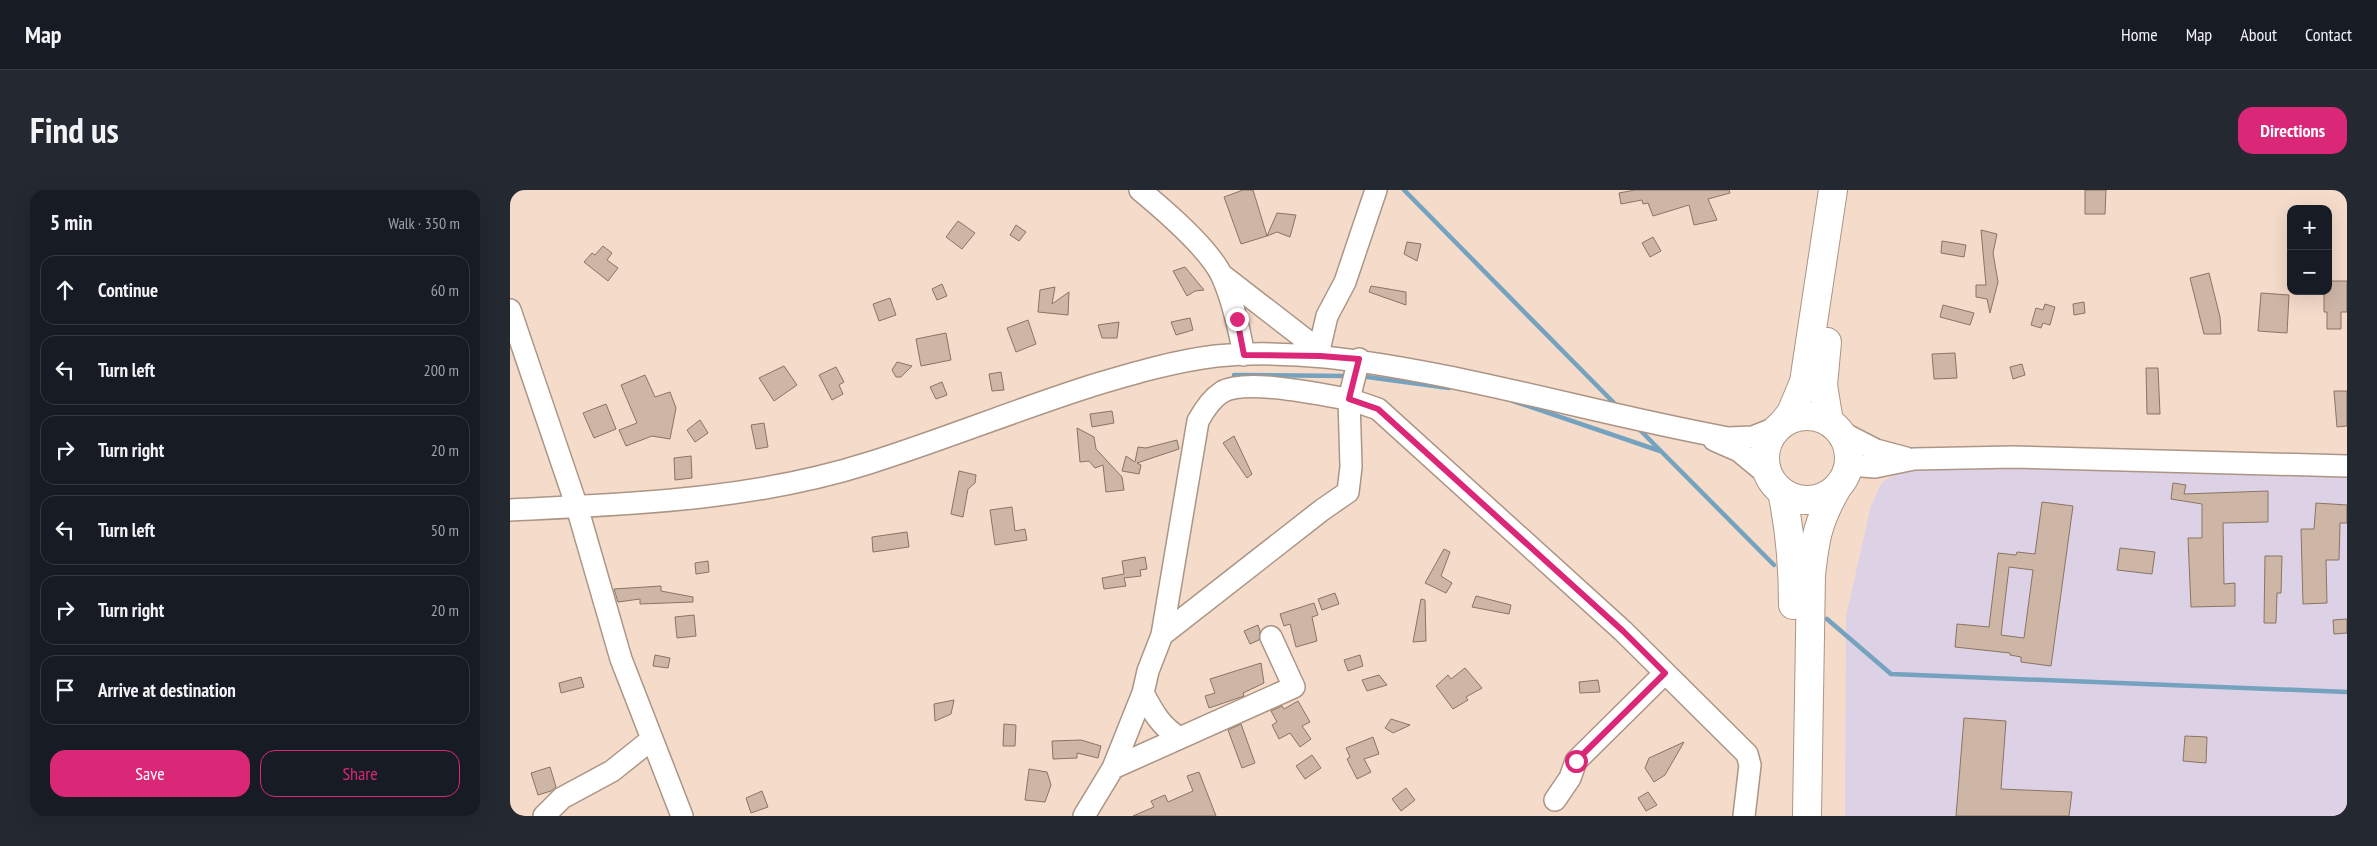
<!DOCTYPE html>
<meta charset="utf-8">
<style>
:root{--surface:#171b24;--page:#242831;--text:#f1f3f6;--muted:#9ea1a6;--line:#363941;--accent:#db2777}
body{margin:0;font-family:"PT Sans Narrow",sans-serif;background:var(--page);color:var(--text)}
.controls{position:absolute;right:15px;top:15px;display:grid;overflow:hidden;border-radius:10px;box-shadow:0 5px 20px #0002}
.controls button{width:45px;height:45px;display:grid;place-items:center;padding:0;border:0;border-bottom:1px solid var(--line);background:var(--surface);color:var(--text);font:25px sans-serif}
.stop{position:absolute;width:15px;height:15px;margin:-11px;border:4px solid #db2777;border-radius:50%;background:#fff}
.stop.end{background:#db2777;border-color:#fff;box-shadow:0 1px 5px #0008}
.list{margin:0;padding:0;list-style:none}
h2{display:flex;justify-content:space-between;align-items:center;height:65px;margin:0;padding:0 20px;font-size:21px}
h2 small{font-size:16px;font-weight:400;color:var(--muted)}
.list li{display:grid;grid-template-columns:32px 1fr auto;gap:15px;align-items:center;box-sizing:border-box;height:70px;margin:0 10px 10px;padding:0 10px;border:1px solid var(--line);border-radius:15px}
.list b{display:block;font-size:19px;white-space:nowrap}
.list em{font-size:16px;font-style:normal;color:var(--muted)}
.actions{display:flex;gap:10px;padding:15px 20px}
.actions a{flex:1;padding:11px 0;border:1px solid var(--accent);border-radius:15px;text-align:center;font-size:18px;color:var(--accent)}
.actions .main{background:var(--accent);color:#fff}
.icon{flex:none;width:28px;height:28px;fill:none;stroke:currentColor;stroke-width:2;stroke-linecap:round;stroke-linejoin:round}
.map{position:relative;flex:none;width:1837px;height:626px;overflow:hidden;border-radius:15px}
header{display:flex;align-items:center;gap:30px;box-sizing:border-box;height:70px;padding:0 25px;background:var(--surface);border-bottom:1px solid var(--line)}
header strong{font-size:24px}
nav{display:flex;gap:28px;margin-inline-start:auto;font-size:18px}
.intro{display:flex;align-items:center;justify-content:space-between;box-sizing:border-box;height:120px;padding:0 30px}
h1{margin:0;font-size:35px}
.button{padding:12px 22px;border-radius:15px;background:var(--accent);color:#fff;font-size:18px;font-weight:700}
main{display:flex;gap:30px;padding:0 30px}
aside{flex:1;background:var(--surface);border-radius:15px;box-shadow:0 5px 20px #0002}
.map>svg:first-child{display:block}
</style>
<header>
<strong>Map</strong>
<nav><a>Home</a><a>Map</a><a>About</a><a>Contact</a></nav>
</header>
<div class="intro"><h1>Find us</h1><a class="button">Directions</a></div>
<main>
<aside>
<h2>5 min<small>Walk · 350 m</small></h2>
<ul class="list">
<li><svg class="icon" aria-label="ahead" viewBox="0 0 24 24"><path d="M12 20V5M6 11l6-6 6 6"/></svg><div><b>Continue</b></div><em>60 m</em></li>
<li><svg class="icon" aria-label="left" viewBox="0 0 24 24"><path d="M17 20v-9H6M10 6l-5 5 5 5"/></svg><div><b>Turn left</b></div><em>200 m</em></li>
<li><svg class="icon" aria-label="right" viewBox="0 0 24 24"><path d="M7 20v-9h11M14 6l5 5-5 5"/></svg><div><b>Turn right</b></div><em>20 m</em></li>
<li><svg class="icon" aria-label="left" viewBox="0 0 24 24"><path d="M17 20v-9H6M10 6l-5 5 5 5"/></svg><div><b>Turn left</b></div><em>50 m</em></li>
<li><svg class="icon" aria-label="right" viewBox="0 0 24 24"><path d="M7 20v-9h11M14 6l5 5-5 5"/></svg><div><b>Turn right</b></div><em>20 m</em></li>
<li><svg class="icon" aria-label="arrive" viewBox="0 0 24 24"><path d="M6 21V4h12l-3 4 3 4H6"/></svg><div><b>Arrive at destination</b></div></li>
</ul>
<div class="actions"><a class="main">Save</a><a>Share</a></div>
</aside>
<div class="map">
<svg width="1837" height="626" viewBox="0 0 1837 626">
<rect width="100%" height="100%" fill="#f4dbca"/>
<path fill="#ddd1e5" d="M 1455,273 L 1837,282 L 1837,626 L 1335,626 L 1336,426 L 1361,316 L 1372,292 L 1398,278 Z"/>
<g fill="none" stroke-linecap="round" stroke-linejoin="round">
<path stroke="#75a3bf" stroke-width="4.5" d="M 894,0 L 1107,216
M 724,185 L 838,186
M 850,186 L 939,198
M 1003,211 L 1150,261
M 1128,238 L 1264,375
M 1317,429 L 1381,484 L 1837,502"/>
</g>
<path fill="#ceb6a6" stroke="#8a7464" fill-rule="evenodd" d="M 733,0 L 743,0 L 757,46 L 731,54 L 714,7 Z
M 1125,0 L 1219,0 L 1220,3 L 1198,9 L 1207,30 L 1184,35 L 1179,15 L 1143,26 L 1138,13 L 1133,14 L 1132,10 L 1111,14 L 1109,3 Z
M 1575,0 L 1596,0 L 1595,24 L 1575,24 Z
M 767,23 L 786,25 L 780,47 L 767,42 L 757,46 Z
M 448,31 L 465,43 L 452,59 L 436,47 Z
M 506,35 L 516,42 L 509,51 L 500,45 Z
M 1471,40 L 1487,44 L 1483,63 L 1488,92 L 1480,123 L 1477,109 L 1466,107 L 1466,95 L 1476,95 Z
M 1143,47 L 1151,61 L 1140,67 L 1132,53 Z
M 1432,51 L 1456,55 L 1454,67 L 1431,63 Z
M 897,52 L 911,54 L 907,71 L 894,64 Z
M 93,56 L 102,63 L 97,70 L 108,78 L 98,91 L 74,72 L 82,63 L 85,65 Z
M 675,77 L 694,100 L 685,101 L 677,106 L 663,81 Z
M 1699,83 L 1710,127 L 1711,144 L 1694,144 L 1680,88 Z
M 1818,91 L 1837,91 L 1837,122 L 1831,122 L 1831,139 L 1817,139 L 1817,122 L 1814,122 L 1814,101 L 1818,101 Z
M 432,94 L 437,106 L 427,110 L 422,99 Z
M 861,96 L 896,102 L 896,115 L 859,102 Z
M 545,97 L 542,114 L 559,102 L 558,125 L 528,122 L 530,100 Z
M 1751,103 L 1779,105 L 1777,143 L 1748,141 Z
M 380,108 L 386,125 L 369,131 L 363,114 Z
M 1574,112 L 1575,123 L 1564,125 L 1563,114 Z
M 1535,114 L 1545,117 L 1540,135 L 1533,133 L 1531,138 L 1521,135 L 1526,118 L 1533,120 Z
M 1433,115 L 1464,123 L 1460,135 L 1430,127 Z
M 680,128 L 683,140 L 666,145 L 661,132 Z
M 518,130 L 526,154 L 506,162 L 497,138 Z
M 609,132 L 607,148 L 592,148 L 588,135 Z
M 436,143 L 441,170 L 411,176 L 406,149 Z
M 1445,163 L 1447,188 L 1424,189 L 1422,164 Z
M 387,172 L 402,176 L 391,187 L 386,187 L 382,180 Z
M 1512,174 L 1515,185 L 1503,189 L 1500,177 Z
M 274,176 L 287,195 L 264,211 L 249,188 Z
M 326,177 L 334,192 L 329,195 L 333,204 L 322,210 L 309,185 Z
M 1636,178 L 1648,178 L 1650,224 L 1637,224 Z
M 491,182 L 494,200 L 482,201 L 479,184 Z
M 135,185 L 145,207 L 160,202 L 166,218 L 160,249 L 142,246 L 116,256 L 109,240 L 127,233 L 111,195 Z
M 432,192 L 437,205 L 426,209 L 420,197 Z
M 1824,201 L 1837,201 L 1837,236 L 1827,237 Z
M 96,214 L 106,239 L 84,248 L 73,223 Z
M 602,221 L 604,233 L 582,237 L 580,224 Z
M 190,230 L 198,243 L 185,252 L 177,240 Z
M 254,233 L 258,257 L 246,259 L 241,235 Z
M 567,238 L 584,247 L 586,259 L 612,287 L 614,300 L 596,302 L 593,275 L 585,278 L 579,271 L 570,272 Z
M 724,246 L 742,284 L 737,288 L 713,253 Z
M 667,250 L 669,259 L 627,273 L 631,275 L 629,284 L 612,281 L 616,266 L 625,272 L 628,257 L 636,258 Z
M 181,266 L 182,288 L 165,290 L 164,268 Z
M 449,281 L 466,285 L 465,293 L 458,299 L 453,327 L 441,324 Z
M 1663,293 L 1676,295 L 1674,304 L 1758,301 L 1758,332 L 1713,333 L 1714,394 L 1725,393 L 1725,416 L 1681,417 L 1678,348 L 1692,348 L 1692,314 L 1661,309 Z
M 1532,312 L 1563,316 L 1541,476 L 1511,472 L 1511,467 L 1500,465 L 1500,463 L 1445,457 L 1447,434 L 1479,437 L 1488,363 L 1506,365 L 1507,362 L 1525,364 ZM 1499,377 L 1523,380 L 1514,448 L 1491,445 Z
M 1806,313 L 1837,315 L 1837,333 L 1830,333 L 1829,370 L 1816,370 L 1817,413 L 1793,414 L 1791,339 L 1804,339 Z
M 502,317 L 505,341 L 515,339 L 517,350 L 485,355 L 480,320 Z
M 397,342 L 399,357 L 363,362 L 362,347 Z
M 1610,358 L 1645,362 L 1642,384 L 1607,380 Z
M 934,359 L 940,362 L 931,386 L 942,393 L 936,403 L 915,393 Z
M 1755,366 L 1772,366 L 1771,403 L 1767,403 L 1766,433 L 1754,433 Z
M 635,367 L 637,379 L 630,380 L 631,386 L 614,388 L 616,396 L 594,399 L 592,388 L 614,384 L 612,371 Z
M 198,371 L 199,382 L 186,384 L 185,373 Z
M 151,396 L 151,401 L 183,407 L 183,412 L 130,414 L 130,409 L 108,412 L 104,399 Z
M 825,403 L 829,414 L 812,420 L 808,409 Z
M 966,406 L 1001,415 L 999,424 L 962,417 Z
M 911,409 L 915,410 L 916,451 L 903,452 Z
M 804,413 L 808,425 L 802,427 L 807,451 L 786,457 L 780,434 L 774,436 L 770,424 Z
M 184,425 L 186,446 L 167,448 L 165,427 Z
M 1837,429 L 1837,443 L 1824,444 L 1823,430 Z
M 748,435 L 750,441 L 749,450 L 740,454 L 734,441 Z
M 145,465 L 160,468 L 158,478 L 143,476 Z
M 850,465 L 853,476 L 838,481 L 834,470 Z
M 751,473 L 754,493 L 733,503 L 734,506 L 699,518 L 695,506 L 705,503 L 700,489 Z
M 955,478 L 972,498 L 956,507 L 958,510 L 943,519 L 926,496 L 938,485 L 941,489 Z
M 869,485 L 877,495 L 857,501 L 852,490 Z
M 71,487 L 74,497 L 51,503 L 49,493 Z
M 1088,490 L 1090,502 L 1070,503 L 1069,492 Z
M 444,510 L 441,524 L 425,531 L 424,514 Z
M 788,511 L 800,532 L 792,536 L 801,549 L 790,557 L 780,543 L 769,549 L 762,535 L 767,532 L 761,521 L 772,516 L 774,519 Z
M 1454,528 L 1496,531 L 1491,599 L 1562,602 L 1559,626 L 1446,626 Z
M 881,529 L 900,535 L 883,543 L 875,538 Z
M 494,534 L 506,535 L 505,556 L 493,556 Z
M 731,534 L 745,573 L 732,578 L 718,540 Z
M 1675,546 L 1697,547 L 1696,573 L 1673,571 Z
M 863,547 L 869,564 L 854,569 L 861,582 L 847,589 L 837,569 L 840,567 L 836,558 Z
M 571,550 L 591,556 L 588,568 L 567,563 L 567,568 L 543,569 L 542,551 Z
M 1174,552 L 1155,585 L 1144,592 L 1135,578 L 1139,568 Z
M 802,565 L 811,578 L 795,589 L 786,576 Z
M 40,577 L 46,597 L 41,601 L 28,605 L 21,583 Z
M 519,579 L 537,582 L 541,595 L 535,612 L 515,610 Z
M 689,582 L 706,626 L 623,626 L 644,617 L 641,611 L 655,605 L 658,612 L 683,601 L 677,586 Z
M 896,598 L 905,610 L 891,621 L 882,609 Z
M 252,601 L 258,617 L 241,623 L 236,608 Z
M 1138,602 L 1147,615 L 1136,621 L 1128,608 Z"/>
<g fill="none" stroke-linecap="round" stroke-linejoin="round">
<g stroke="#ac9585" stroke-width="24">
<path id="minor" d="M 630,0 C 654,20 699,58 712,86 C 723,111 729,138 734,165
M 712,85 L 809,160
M 0,120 L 67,317 L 111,469 L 172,626
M 810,165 L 809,160 L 817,126 L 835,92 L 866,0
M 1331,242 L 1366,260 L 1396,268
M 1204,250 L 1229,261 L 1258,285
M 1339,275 L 1365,277 L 1404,269 L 1503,267 L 1837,276
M 0,320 C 121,314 243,310 359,273 C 435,249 508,219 584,195 C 624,183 665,171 706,166 C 780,159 851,170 924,184 C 1022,203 1119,230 1218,248 L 1243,247 L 1268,237
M 652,445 L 812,320 L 838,302 L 841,277 L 839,209 L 868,219 L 1113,441 L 1237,564 L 1240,575 L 1234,626
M 633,503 C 643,522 651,537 670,548
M 603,578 L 784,497 L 761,447
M 1045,610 L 1060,588 L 1066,571 L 1155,483
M 34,626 L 52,608 L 102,581 L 142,549
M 574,626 L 603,578 L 633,503 L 638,481 L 652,445 L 688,231 C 694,220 701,209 712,202 C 737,188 810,205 839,209 L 849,169"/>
</g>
<g stroke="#ac9585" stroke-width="30">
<path id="highway" d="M 1317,152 L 1313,195 L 1319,232
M1255 268a42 42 0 1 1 84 0a42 42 0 1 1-84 0Z
M 1273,233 L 1281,223 L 1294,192 L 1323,0
M 1272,302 C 1280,339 1283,377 1283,415
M 1297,626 L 1301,385 C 1305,348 1308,331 1327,298"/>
</g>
<use href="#minor" stroke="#fff" stroke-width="21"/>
<use href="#highway" stroke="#fff" stroke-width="28"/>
</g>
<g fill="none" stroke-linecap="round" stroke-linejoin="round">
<path stroke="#db2777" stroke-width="6" d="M 727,129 L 734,165 L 810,166 L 849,169 L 839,209 L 868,219 L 1113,441 L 1155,483 L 1066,571"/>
</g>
</svg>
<div class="controls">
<button>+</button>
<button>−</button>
</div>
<div class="stop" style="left:1066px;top:571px"></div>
<div class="stop end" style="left:727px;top:129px"></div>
</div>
</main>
